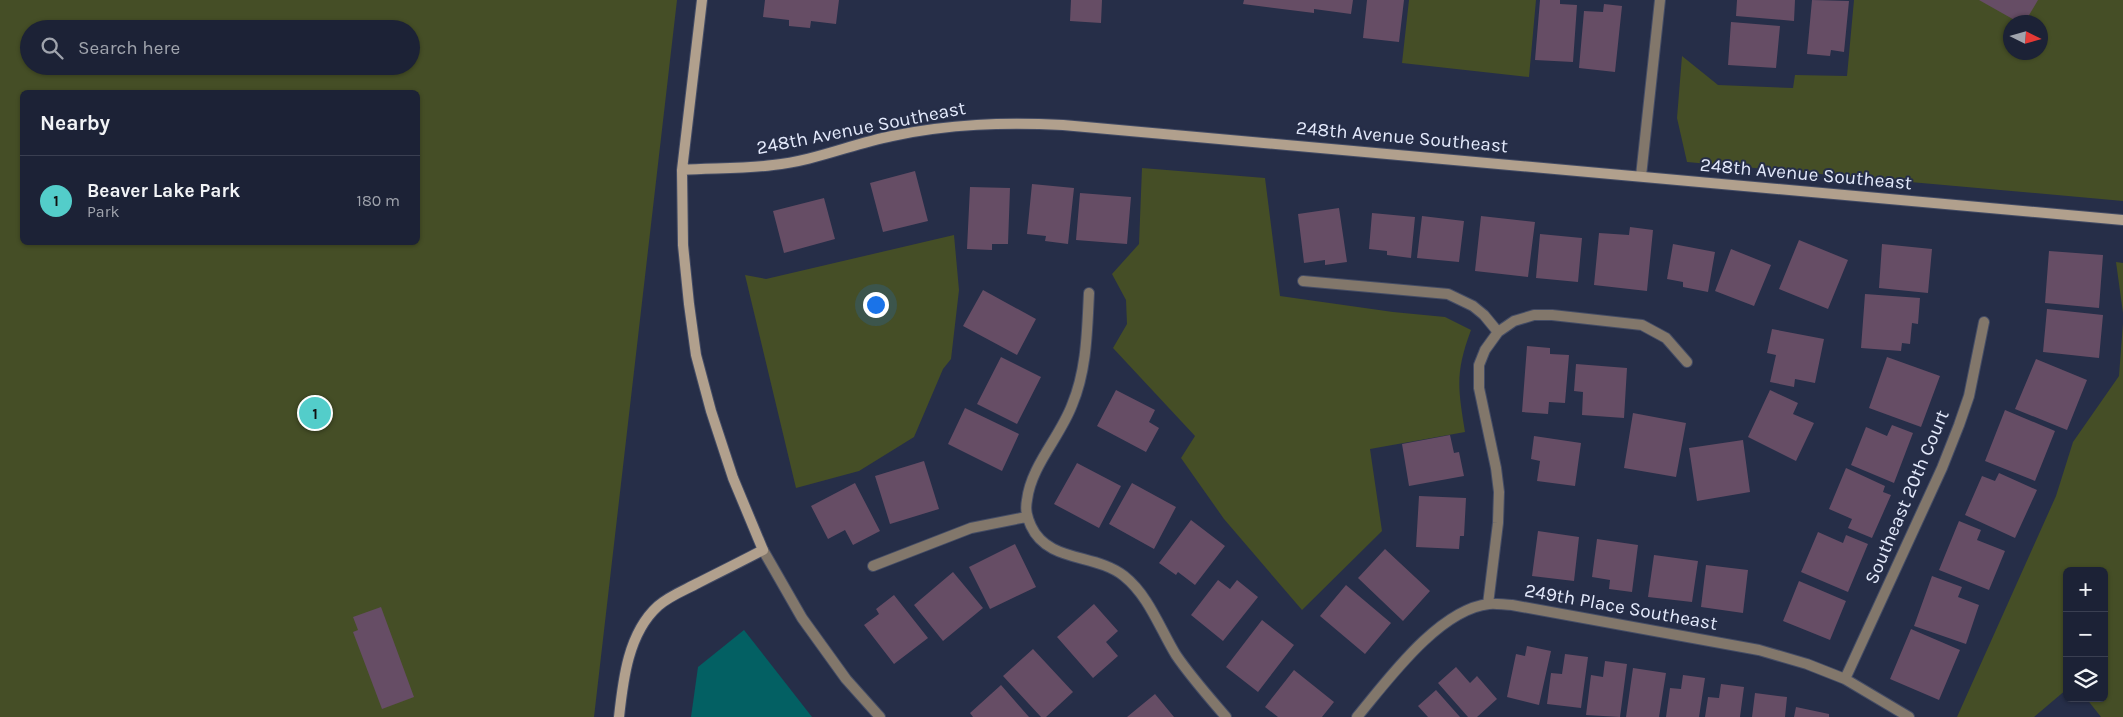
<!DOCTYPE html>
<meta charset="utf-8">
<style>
:root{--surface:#1c2236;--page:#252a3e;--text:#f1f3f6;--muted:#a0a4ad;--line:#3a3f51;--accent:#53cdca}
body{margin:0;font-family:Karla,sans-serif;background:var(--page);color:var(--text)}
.controls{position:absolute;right:15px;bottom:15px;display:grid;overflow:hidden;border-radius:8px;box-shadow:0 1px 4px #0004}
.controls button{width:45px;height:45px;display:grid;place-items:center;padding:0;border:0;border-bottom:1px solid var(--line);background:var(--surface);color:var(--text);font:25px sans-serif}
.compass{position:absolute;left:2003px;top:15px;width:45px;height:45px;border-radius:50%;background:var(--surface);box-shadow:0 1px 4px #0004;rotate:95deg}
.you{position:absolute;left:875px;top:304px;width:18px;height:18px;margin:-12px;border:4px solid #fff;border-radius:50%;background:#1a73e8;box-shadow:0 0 0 8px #1a73e833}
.badge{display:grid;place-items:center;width:32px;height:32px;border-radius:50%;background:var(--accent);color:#111;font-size:16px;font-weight:700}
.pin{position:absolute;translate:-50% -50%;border:2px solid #fff;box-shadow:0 1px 5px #0006}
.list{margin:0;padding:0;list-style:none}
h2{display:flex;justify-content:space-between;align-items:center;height:65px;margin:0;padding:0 20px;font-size:21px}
h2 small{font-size:16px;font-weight:400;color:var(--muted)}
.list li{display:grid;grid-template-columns:32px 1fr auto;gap:15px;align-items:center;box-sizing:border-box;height:90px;padding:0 20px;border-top:1px solid var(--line)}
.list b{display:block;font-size:19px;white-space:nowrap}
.list p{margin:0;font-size:16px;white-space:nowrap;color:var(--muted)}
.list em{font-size:16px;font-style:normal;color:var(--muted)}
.icon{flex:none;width:28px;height:28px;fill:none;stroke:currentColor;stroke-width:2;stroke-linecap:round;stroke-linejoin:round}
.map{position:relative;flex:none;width:2123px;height:717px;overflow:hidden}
.search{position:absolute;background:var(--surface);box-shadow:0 1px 4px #0004;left:20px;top:20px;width:400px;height:55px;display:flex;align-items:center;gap:12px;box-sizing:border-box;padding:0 18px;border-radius:28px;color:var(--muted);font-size:19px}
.panel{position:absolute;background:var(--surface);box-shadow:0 1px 4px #0004;left:20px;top:90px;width:400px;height:155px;border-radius:8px}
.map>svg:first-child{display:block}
</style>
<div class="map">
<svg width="2123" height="717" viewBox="0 0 2123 717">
<rect width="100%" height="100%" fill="#262e48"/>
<path fill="#454e26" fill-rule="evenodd" d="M 0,0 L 677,0 L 594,717 L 0,717 ZM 29,29 L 411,29 L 411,66 L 29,66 ZM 22,92 L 418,92 L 418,242 L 22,242 Z
M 1409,0 L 1536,0 L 1529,77 L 1402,63 Z
M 1854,0 L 2123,0 L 2123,201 L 1687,162 L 1677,118 L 1682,56 L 1718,85 L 1793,88 L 1795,75 L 1847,76 ZM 2010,22 L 2040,22 L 2040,52 L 2010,52 Z
M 1142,168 L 1265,178 L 1280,296 L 1393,312 L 1445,317 L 1471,330 C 1455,373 1458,388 1465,432 L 1370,449 L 1382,531 L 1302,610 L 1224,519 L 1181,458 L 1195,436 L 1113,348 L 1127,324 L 1126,300 L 1112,274 L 1139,244 Z
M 954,235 L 959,290 L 951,359 L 943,369 L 914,437 L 859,471 L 796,488 L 745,275 L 766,279 Z
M 2116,262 L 2123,263 L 2123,313 Z
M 2123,323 L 2123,717 L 2101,717 L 2086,698 L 2104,698 L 2104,571 L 2067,571 L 2067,689 L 2034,717 L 1957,717 L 2056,496 L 2073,442 L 2119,376 Z"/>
<path fill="#036063" d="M 744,630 L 812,717 L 691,717 L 698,667 Z"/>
<path fill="#664d65" d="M 765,0 L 839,0 L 836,24 L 811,21 L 810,28 L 789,26 L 789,20 L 763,17 Z
M 1071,0 L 1102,0 L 1101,23 L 1070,21 Z
M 1244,0 L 1353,0 L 1351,14 L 1314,9 L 1314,13 L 1243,4 Z
M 1367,0 L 1404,0 L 1399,42 L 1363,38 Z
M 1540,0 L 1560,0 L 1560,4 L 1577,5 L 1573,62 L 1535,60 Z
M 1737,0 L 1795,0 L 1794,21 L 1736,16 Z
M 1812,0 L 1849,1 L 1844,52 L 1831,50 L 1830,56 L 1807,54 Z
M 1979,0 L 2038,0 L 2025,22 L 2018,22 Z
M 1604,4 L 1622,6 L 1615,72 L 1579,68 L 1584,11 L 1603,12 Z
M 1731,22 L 1780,26 L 1776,68 L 1728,65 Z
M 915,171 L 928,221 L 883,232 L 870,183 Z
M 1032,184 L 1074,188 L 1068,244 L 1045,241 L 1046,236 L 1027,234 Z
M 970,187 L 1010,188 L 1008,244 L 992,244 L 992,250 L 967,249 Z
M 1080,193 L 1131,197 L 1127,244 L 1076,240 Z
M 824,198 L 835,239 L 784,253 L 773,211 Z
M 1339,208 L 1347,262 L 1325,265 L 1325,260 L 1304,263 L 1298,214 Z
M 1372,213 L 1415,217 L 1411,258 L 1387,255 L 1387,251 L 1369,249 Z
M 1422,216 L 1464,221 L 1459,262 L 1417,258 Z
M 1481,216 L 1535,222 L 1528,277 L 1475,271 Z
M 1630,227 L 1653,230 L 1647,291 L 1594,285 L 1599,233 L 1629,235 Z
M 1540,234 L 1582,238 L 1578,282 L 1536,278 Z
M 1799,240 L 1848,260 L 1828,309 L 1779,289 Z
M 1673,244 L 1715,252 L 1708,292 L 1683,287 L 1683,282 L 1667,279 Z
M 1882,244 L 1932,249 L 1928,293 L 1879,288 Z
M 1731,249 L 1771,265 L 1754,306 L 1715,291 Z
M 2049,251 L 2103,255 L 2099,308 L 2045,303 Z
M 983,290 L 1036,319 L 1017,355 L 963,326 Z
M 1865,294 L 1920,298 L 1918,324 L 1912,323 L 1910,344 L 1902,343 L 1901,351 L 1861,348 Z
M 2047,309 L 2103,315 L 2099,358 L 2043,352 Z
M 1772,329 L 1824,339 L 1815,383 L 1795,379 L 1794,387 L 1770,382 L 1776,355 L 1767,353 Z
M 1527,346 L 1550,348 L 1550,354 L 1569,355 L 1565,403 L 1549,402 L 1548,414 L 1522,412 Z
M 1001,357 L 1041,377 L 1017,424 L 977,404 Z
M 1887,357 L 1940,376 L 1921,427 L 1869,408 Z
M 2036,359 L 2087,380 L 2067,430 L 2015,409 Z
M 1576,364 L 1627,368 L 1624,418 L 1582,415 L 1583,392 L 1574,391 Z
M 1116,390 L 1155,410 L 1149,422 L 1159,428 L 1146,452 L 1097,426 Z
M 1770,390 L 1798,403 L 1793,414 L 1814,423 L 1796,461 L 1748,437 Z
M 965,408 L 1019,434 L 1002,471 L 948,444 Z
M 2005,410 L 2055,431 L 2035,481 L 1985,461 Z
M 1633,413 L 1686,423 L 1676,477 L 1624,468 Z
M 1892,425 L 1913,433 L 1894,483 L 1851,465 L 1866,427 L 1887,436 Z
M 1450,435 L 1454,453 L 1459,452 L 1464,476 L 1409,486 L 1402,444 Z
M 1534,436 L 1581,443 L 1575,486 L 1537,481 L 1540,461 L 1531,459 Z
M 1743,440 L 1750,492 L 1697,501 L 1689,448 Z
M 924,461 L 939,509 L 890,524 L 875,476 Z
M 1077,463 L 1121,486 L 1099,528 L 1054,504 Z
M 1846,468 L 1885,486 L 1883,492 L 1891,495 L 1872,538 L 1848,528 L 1852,519 L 1829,509 Z
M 1999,473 L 2037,490 L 2015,538 L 1965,515 L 1982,476 L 1995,481 Z
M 855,483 L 880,531 L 853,545 L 845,530 L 828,539 L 811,506 Z
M 1132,483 L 1176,507 L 1154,549 L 1109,524 Z
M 1419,496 L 1466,498 L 1464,536 L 1460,536 L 1459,549 L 1416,547 Z
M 1191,520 L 1225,546 L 1195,585 L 1178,572 L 1176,575 L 1159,563 Z
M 1959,521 L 1981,530 L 1977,540 L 2005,551 L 1989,590 L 1939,570 Z
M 1538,531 L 1579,537 L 1574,581 L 1532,576 Z
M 1818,532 L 1843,543 L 1846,535 L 1868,544 L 1848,592 L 1801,572 Z
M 1597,539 L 1638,545 L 1632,592 L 1609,589 L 1610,580 L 1592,577 Z
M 1015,544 L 1036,587 L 990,609 L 969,567 Z
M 1385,549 L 1430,591 L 1403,621 L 1358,578 Z
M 1654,555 L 1698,561 L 1692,602 L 1648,597 Z
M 1706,565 L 1748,570 L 1743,613 L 1701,607 Z
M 953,572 L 983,608 L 943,641 L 914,605 Z
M 1932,576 L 1962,587 L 1958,597 L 1979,605 L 1966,644 L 1914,626 Z
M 1218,580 L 1230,589 L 1237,580 L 1258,597 L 1223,641 L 1191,615 Z
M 1799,581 L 1846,601 L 1830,640 L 1783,621 Z
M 1346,585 L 1391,623 L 1365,654 L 1320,616 Z
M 894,595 L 928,638 L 894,664 L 864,625 L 879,614 L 876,609 Z
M 1094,604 L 1118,631 L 1106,642 L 1118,656 L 1093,678 L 1057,637 Z
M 381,607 L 414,697 L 382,709 L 353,632 L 358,630 L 353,617 Z
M 1262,620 L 1294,645 L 1258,692 L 1226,667 Z
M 1911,629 L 1960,650 L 1939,700 L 1890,679 Z
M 1527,646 L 1551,651 L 1539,705 L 1507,697 L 1516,654 L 1525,656 Z
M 1033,649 L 1073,692 L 1046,717 L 1041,717 L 1003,676 Z
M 1565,654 L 1588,657 L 1581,708 L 1547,704 L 1551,673 L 1562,674 Z
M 1605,661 L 1627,664 L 1620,717 L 1586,715 L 1591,675 L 1603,677 Z
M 1456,667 L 1470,683 L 1477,676 L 1497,699 L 1477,717 L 1468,717 L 1438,683 Z
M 1633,668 L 1666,673 L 1659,717 L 1626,717 Z
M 1294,670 L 1334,702 L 1322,717 L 1278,717 L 1265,707 Z
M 1683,675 L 1705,678 L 1699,717 L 1666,717 L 1670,688 L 1681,689 Z
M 1721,684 L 1744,687 L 1740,717 L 1705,717 L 1708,697 L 1719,698 Z
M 1001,685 L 1029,717 L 973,717 L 970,713 Z
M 1436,690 L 1460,717 L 1428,717 L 1418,706 Z
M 1755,693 L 1787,697 L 1785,717 L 1752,717 Z
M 1155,694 L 1174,717 L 1127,717 Z
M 1796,707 L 1829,714 L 1829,717 L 1794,717 Z"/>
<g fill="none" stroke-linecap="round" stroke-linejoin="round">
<g stroke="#444c65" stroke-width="12">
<path id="street" d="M 1641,176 L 1660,0
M 1303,281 L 1448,294 L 1473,306 L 1484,315 L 1498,332 L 1514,321 L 1534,315 L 1552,315 L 1642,325 L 1666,338 L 1687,362
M 1089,293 C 1087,331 1087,369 1072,405 C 1060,437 1031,466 1027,500 C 1025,510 1027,517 1031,526 C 1048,563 1095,553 1124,576 C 1149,596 1160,629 1176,655 C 1191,677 1209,697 1226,717
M 763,550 L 802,618 L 846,679 L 880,717
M 873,566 L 971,528 L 1026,517
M 1488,604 L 1498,523 L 1499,492 L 1496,468 L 1479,388 L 1479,365 L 1485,350 L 1498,332
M 1845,679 L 1942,468 L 1959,425 L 1969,396 L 1984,322
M 1357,717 C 1387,681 1439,609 1489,604 C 1496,603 1504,605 1512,605 L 1759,650 L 1807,664 L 1845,679 L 1909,717"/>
</g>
<g stroke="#444c65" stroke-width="12">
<path id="secondary" d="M 682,170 C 712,168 743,169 773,165 C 814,161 852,144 892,136 C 950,124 1003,122 1063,125 L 2123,220
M 619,717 C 623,680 628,633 658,606 C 669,596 685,590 698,583 C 720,572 742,561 763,550 L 733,478 L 711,411 L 696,355 L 689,304 L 683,245 L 682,170 L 702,0"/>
</g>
<use href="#street" stroke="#82776b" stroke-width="10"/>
<use href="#secondary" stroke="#b1a08d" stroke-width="10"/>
</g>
<g text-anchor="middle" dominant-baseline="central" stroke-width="4" stroke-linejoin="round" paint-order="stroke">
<g font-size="19" fill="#e4eafc" stroke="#262e48">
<text transform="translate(861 128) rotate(-11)">248th Avenue Southeast</text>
<text transform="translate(1402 137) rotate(5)">248th Avenue Southeast</text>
<text transform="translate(1806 174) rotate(5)">248th Avenue Southeast</text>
<text transform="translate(1907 497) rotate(-67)">Southeast 20th Court</text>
<text transform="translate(1621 607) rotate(10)">249th Place Southeast</text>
</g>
</g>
</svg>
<div class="controls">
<button>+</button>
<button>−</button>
<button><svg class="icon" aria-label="layers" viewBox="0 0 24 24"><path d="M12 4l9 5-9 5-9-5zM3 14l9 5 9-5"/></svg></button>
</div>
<svg class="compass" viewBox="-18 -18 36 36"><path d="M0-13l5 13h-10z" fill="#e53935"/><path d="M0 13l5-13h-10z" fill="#a0a4ad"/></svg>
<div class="you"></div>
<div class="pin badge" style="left:315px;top:413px">1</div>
<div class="search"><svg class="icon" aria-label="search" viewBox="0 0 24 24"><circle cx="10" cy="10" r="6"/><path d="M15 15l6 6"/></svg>Search here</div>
<section class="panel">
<h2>Nearby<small></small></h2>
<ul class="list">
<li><span class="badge">1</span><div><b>Beaver Lake Park</b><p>Park</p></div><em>180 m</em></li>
</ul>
</section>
</div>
